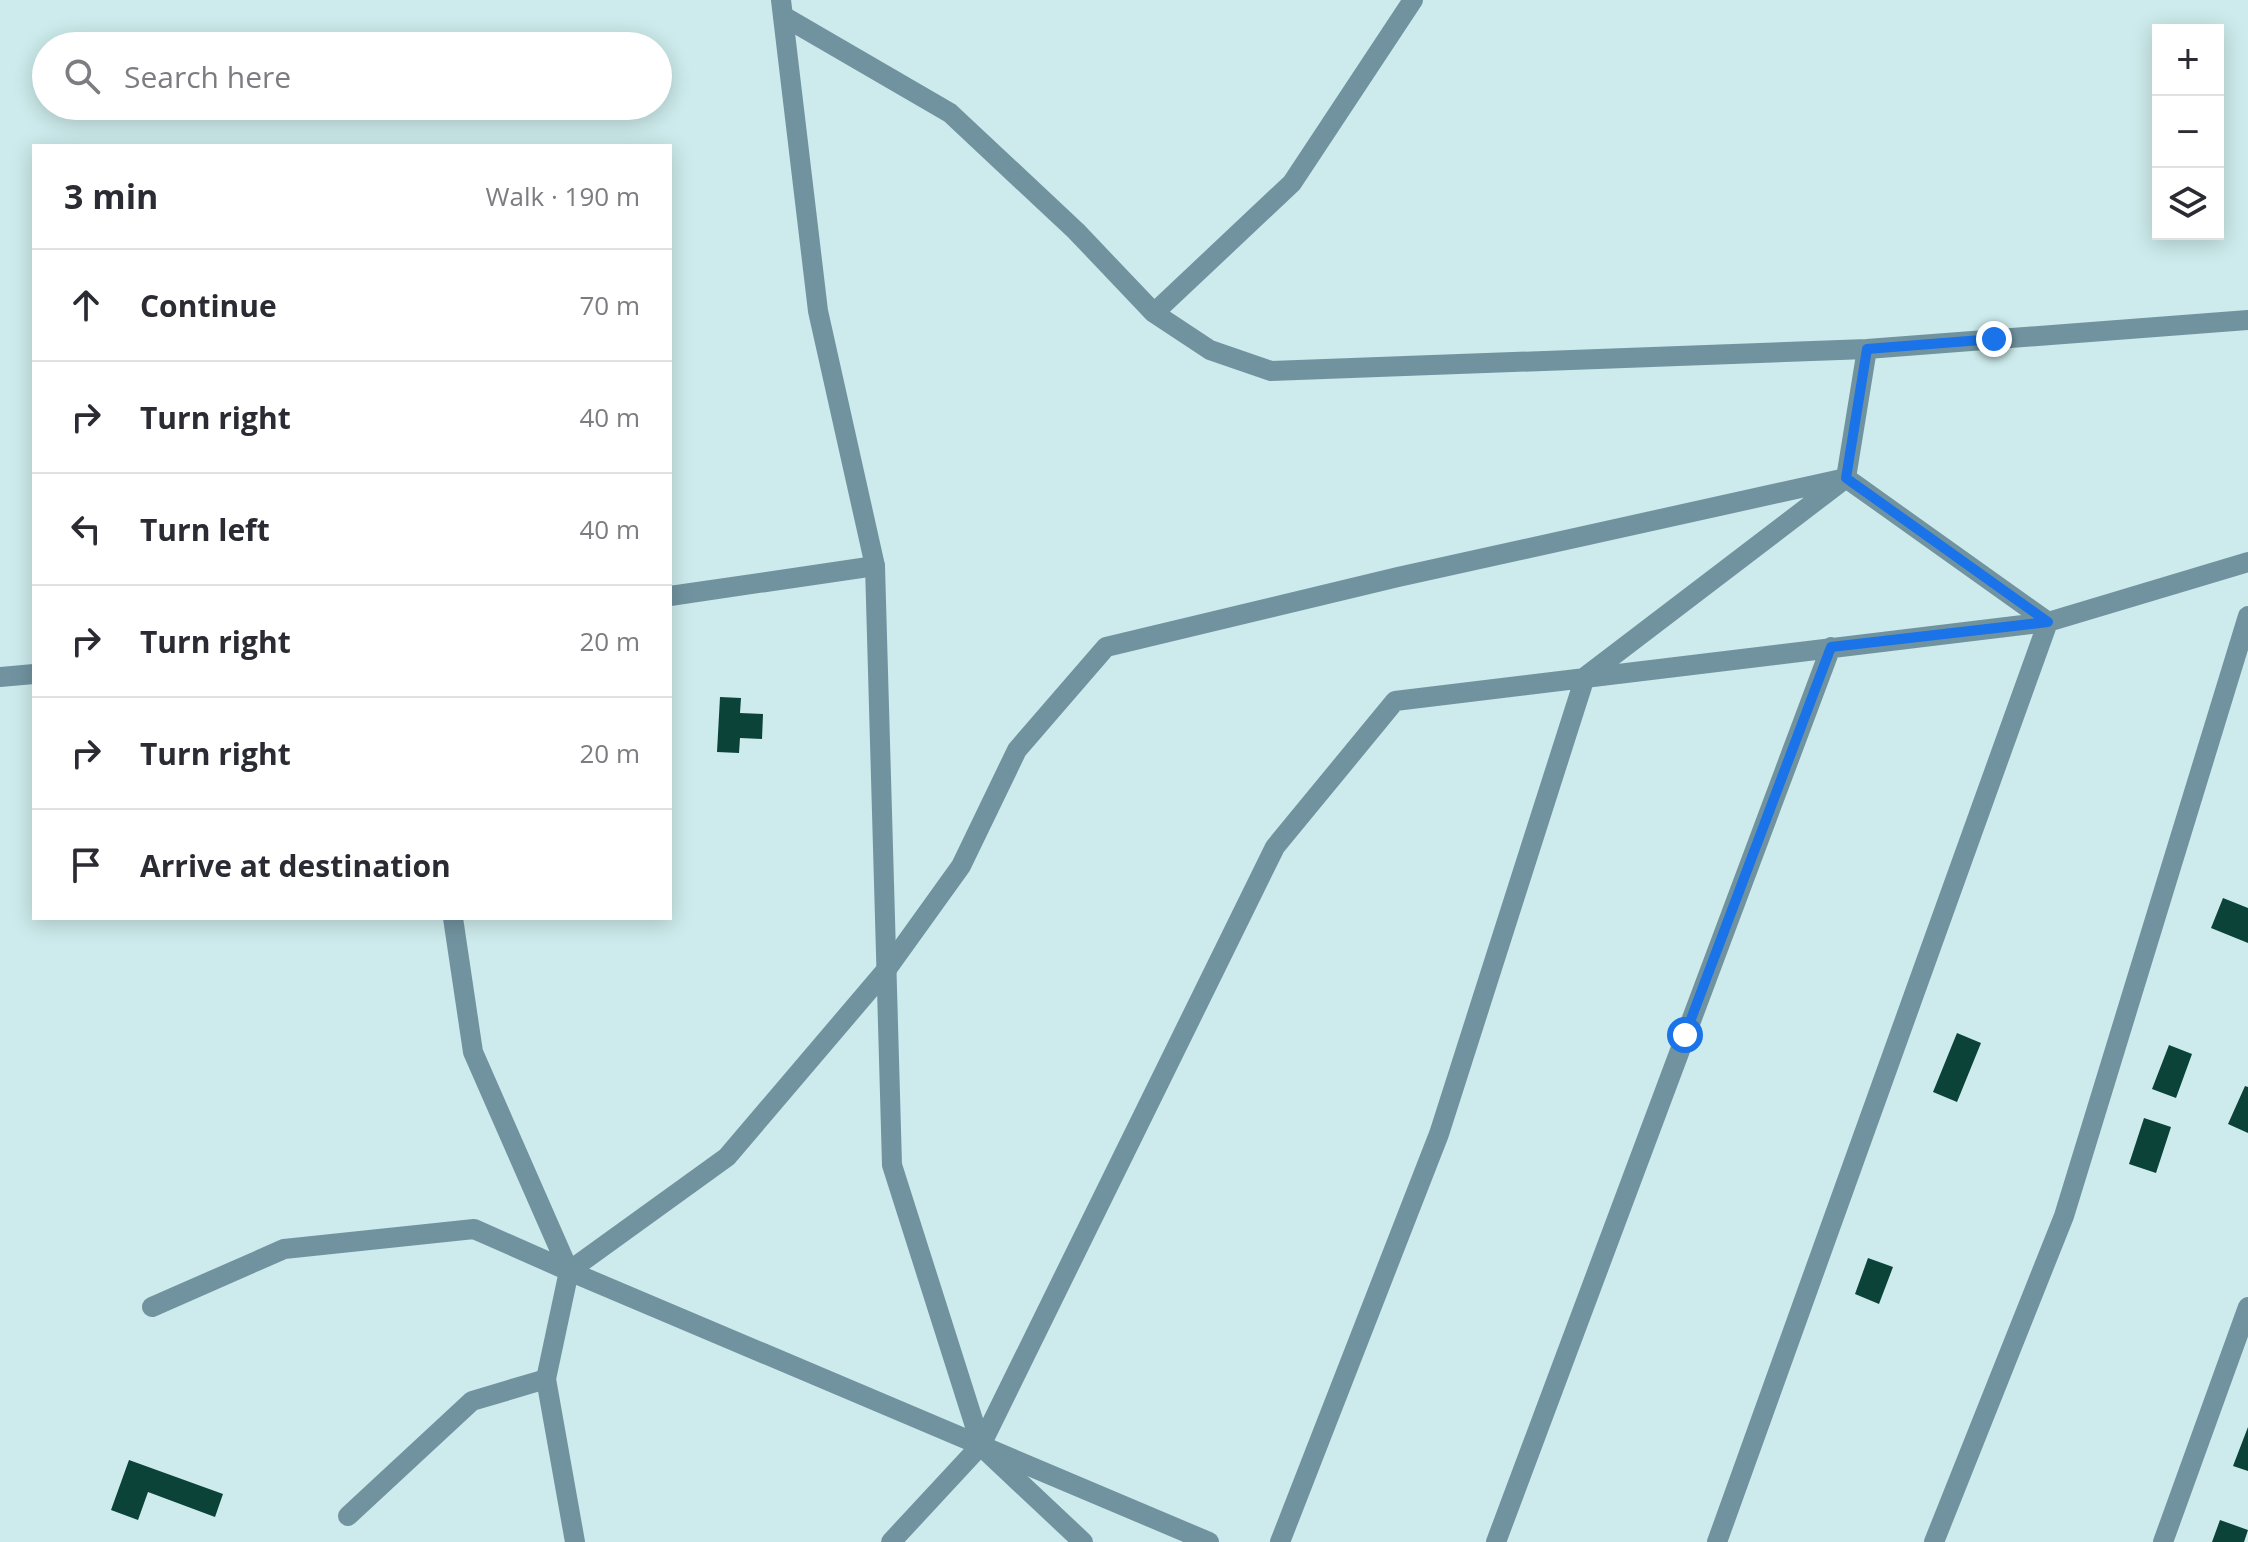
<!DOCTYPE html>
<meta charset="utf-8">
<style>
:root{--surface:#fff;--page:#f2f2f3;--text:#2b2b33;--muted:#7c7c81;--line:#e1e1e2}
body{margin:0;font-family:"Open Sans",sans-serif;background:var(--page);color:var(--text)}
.controls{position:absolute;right:24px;top:24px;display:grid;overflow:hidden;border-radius:0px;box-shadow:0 4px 20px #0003}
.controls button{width:72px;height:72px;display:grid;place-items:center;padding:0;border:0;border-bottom:2px solid var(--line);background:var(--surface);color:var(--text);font:40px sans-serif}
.stop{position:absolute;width:24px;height:24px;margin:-18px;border:6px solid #1a73e8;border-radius:50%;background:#fff}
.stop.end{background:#1a73e8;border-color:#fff;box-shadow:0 2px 8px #0008}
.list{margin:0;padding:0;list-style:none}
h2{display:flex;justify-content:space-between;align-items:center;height:104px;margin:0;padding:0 32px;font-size:34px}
h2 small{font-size:26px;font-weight:400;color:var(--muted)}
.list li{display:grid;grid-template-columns:52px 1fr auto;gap:24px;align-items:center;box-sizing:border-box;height:112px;padding:0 32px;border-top:2px solid var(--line)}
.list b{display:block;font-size:30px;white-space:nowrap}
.list em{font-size:26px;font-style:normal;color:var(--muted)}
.icon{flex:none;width:44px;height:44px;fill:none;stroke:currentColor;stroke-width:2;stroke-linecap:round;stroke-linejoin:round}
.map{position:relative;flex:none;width:2248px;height:1542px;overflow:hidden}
.search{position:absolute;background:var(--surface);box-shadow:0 4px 20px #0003;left:32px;top:32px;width:640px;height:88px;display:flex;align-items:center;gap:20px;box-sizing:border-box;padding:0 28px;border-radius:44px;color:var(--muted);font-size:30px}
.panel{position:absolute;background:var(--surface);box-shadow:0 4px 20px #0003;left:32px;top:144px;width:640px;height:776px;border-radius:0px}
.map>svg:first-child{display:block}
</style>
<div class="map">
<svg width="2248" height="1542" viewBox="0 0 2248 1542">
<rect width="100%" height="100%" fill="#cdebec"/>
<path fill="#0c4339" d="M 720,697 L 741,698 L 740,713 L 763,714 L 762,739 L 740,738 L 739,753 L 717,752 Z
M 2223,898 L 2248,908 L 2248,943 L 2211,928 Z
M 1957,1033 L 1981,1043 L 1957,1102 L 1933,1092 Z
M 2169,1045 L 2192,1054 L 2176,1098 L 2152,1089 Z
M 2245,1086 L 2248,1087 L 2248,1133 L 2228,1124 Z
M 2144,1118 L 2171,1127 L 2156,1173 L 2129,1164 Z
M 1868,1258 L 1893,1267 L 1879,1304 L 1855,1294 Z
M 2248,1427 L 2248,1471 L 2233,1466 Z
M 129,1460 L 223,1494 L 215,1517 L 148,1492 L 138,1520 L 111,1510 Z
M 2220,1520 L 2248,1530 L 2244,1542 L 2212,1542 Z"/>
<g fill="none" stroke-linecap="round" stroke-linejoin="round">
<path stroke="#7193a0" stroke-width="20" d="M 783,16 L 950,113 L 1076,231 L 1154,313 L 1210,350 L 1271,371 L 1867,349 L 2248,320
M 1154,313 L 1292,183 L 1413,0
M 670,596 L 875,566
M 0,677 L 34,674
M 453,918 L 473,1052 L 569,1271 L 546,1379 L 575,1542
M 569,1271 L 727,1157 L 887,969 L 961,866 L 1017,750 L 1106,647 L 1398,577 L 1846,478 L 2048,622 L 1717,1542
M 152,1307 L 284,1249 L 474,1229 L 569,1271
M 984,1449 L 1083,1542
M 348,1516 L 472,1401 L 546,1379
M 891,1542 L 981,1445 L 1275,847 L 1395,701 L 2048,622 L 2248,562
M 1280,1542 L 1439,1134 L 1585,677 L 1846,478 L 1867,349
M 1496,1542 L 1831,647
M 1934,1542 L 2064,1216 L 2248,616
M 2163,1542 L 2248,1307"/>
<path stroke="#7193a0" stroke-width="20" d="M 781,0 L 818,311 L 875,566 L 892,1165 L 981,1445
M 569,1271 L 1209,1542"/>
</g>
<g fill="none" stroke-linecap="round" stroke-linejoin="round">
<path stroke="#1a73e8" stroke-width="10" d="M 1685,1035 L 1831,647 L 2048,622 L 1846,478 L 1867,349 L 1994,339"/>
</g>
</svg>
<div class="controls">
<button>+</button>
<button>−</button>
<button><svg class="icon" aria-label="layers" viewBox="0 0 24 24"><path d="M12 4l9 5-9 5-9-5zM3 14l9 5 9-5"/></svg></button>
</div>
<div class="stop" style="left:1685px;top:1035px"></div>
<div class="stop end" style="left:1994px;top:339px"></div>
<div class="search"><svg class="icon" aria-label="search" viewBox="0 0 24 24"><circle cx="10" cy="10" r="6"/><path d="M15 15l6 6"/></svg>Search here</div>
<section class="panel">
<h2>3 min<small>Walk · 190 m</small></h2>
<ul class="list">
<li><svg class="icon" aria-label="ahead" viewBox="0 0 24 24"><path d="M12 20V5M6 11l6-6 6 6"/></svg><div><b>Continue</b></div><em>70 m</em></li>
<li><svg class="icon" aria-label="right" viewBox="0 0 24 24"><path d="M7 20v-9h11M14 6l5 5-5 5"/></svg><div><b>Turn right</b></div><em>40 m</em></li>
<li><svg class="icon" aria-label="left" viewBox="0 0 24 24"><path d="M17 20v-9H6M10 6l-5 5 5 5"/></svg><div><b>Turn left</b></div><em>40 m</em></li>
<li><svg class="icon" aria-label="right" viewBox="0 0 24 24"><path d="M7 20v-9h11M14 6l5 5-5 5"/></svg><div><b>Turn right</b></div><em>20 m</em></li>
<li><svg class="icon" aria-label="right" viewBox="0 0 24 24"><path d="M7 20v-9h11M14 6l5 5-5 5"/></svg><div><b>Turn right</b></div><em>20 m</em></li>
<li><svg class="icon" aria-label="arrive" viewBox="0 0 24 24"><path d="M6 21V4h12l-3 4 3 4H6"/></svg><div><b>Arrive at destination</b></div></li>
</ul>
</section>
</div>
